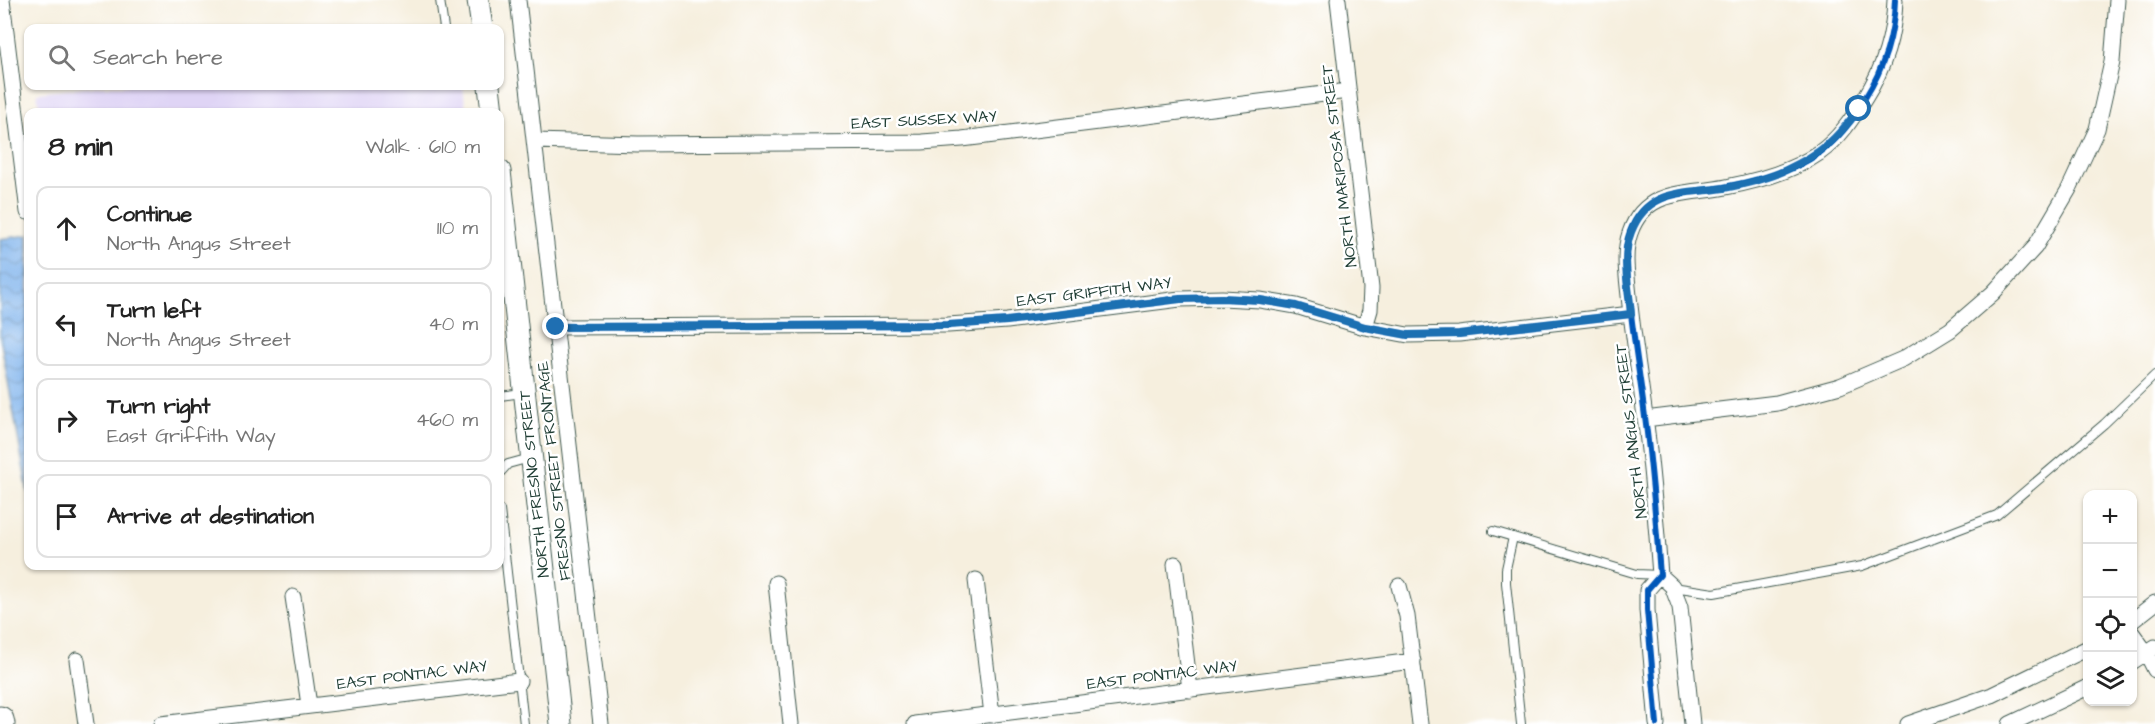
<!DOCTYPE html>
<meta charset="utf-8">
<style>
:root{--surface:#fff;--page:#f6f6f6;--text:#222;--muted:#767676;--line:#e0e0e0}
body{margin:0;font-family:"Architects Daughter",sans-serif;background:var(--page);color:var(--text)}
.controls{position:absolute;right:18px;bottom:18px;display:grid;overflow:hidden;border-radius:12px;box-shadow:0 2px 4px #0004}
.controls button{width:54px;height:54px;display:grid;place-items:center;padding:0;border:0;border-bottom:2px solid var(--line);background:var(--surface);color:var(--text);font:30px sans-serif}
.stop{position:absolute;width:18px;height:18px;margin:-14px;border:4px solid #1f6fb2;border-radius:50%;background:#fff}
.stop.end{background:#1f6fb2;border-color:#fff;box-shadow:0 2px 6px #0008}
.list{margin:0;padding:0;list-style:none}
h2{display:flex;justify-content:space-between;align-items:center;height:78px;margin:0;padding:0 24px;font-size:26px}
h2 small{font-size:20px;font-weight:400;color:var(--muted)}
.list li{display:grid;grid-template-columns:39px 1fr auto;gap:18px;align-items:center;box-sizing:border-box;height:84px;margin:0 12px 12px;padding:0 12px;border:2px solid var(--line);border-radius:12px}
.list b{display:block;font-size:22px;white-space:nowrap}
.list p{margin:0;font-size:20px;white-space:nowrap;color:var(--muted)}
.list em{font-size:20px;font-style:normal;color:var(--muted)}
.icon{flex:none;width:33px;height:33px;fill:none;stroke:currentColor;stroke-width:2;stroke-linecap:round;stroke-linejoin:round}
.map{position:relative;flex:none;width:2155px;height:724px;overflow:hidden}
.search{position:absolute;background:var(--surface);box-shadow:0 2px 4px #0004;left:24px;top:24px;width:480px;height:66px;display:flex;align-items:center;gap:15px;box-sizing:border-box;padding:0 21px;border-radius:12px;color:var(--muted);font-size:22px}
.panel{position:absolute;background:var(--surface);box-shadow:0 2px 4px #0004;left:24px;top:108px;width:480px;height:462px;border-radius:12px}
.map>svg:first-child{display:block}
</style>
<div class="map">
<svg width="2155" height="724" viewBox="0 0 2155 724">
<defs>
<pattern id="water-waves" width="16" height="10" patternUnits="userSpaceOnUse" patternTransform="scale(1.5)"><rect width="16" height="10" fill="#7fb3ec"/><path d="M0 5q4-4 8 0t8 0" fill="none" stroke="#6793c0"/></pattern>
</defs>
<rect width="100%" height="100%" fill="#fff"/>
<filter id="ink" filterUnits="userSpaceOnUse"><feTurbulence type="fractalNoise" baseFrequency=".0167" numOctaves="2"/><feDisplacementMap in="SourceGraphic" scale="12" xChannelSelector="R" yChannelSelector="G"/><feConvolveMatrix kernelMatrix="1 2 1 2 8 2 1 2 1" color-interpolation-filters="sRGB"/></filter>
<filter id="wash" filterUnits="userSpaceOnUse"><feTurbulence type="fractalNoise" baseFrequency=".008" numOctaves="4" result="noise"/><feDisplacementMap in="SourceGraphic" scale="24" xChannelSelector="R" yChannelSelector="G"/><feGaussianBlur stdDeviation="1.35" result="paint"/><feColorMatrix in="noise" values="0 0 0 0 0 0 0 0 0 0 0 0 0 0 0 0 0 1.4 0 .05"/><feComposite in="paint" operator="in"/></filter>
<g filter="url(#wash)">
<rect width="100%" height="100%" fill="#f6efde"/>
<path fill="#dfd4f5" d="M 102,86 L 463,86 L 466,112 L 40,112 L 37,93 Z"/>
<path fill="url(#water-waves)" stroke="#4f7890" stroke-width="1.5" d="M 28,235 L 28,493 L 0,337 L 0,239 Z"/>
</g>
<g filter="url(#ink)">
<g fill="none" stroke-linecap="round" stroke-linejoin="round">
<g stroke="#3f584e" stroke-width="10">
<path id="service" d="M 440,0 L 444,28
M 500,396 L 522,393
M 500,473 L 508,464 L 530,458
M 500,510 L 524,724
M 1493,531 L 1637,574 L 1659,575
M 1513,537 L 1506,569 L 1506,583 L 1521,724
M 1673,587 L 1714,593 L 1862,566 L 1997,515 L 2104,424 L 2155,375"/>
</g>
<g stroke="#3f584e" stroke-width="17">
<path id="minor" d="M 2,0 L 28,212
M 518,0 L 601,724
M 1338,0 L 1371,288 L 1370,310 L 1365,327
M 535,141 L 638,144 L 922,142 L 962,139 L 1348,91
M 556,327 L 948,325 L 1007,321 L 1180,299 L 1222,298 L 1260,300 L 1296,306 L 1365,327 L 1408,335 L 1459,334 L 1631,314
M 1645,419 L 1777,403 L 1840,386 L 1903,359 L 1950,330 L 1993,293 L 2035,247 L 2069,189 L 2097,129 L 2112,62 L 2117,0
M 1175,564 L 1190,690
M 1660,575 L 1672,586 L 1680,607 L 1692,724
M 976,580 L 992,715
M 776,583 L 791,724
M 1399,586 L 1407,616 L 1420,724
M 293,597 L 309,705
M 2132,621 L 2155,603
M 2132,633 L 2147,654 L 2155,670
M 77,660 L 86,724
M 2132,662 L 2155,647
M 161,724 L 519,681
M 915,724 L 1413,661
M 1657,724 L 1647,610 L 1647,590 L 1660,575 C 1656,522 1652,469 1645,417 C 1640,377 1633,336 1629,296 C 1627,275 1623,253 1630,233 C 1646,187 1689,195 1726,187 C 1757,181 1792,172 1819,153 C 1839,139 1853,118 1865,98 C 1884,68 1894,36 1895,0
M 1908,724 L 1992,695 L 2088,648
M 2010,724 L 2088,687"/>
</g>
<g stroke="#3f584e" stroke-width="23">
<path id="secondary" d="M 478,0 L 482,28
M 489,86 L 492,112
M 500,171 L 561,724"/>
</g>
<g stroke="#3f584e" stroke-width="29">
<path id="motorway" d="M 0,720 L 1,724"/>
</g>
<use href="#service" stroke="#fff" stroke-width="8"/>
<use href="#minor" stroke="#fff" stroke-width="15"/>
<use href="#secondary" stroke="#fff" stroke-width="21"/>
<use href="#motorway" stroke="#fff" stroke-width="27"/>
<g stroke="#fff" stroke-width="10">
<path id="cycleway" d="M 556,327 L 948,325 L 1007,321 L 1180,299 L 1222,298 L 1260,300 L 1296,306 L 1365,327 L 1408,335 L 1459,334 L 1631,314
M 1657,724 L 1647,610 L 1647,590 L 1660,575 C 1656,522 1652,469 1645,417 C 1640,377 1633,336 1629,296 C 1627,275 1623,253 1630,233 C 1646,187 1689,195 1726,187 C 1757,181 1792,172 1819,153 C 1839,139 1853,118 1865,98 C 1884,68 1894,36 1895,0"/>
</g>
<use href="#cycleway" stroke="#0057b8" stroke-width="6"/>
</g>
</g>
<g fill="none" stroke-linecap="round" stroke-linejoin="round" filter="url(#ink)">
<path stroke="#1f6fb2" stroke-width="8" d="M 556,327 L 948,325 L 1007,321 L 1180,299 L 1222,298 L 1260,300 L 1296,306 L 1365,327 L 1408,335 L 1459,334 L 1631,314 C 1629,288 1621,257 1631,232 C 1648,187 1687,194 1724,188 C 1745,184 1767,179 1786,170 C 1821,154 1836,140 1859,109"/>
</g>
<g text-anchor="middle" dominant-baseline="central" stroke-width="5" stroke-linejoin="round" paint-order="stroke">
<g font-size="16" fill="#1f3d34" stroke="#fff">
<text transform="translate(924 120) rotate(-3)">EAST SUSSEX WAY</text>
<text transform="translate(1339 166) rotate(-97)">NORTH MARIPOSA STREET</text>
<text transform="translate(1094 292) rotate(-7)">EAST GRIFFITH WAY</text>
<text transform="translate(1631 431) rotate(-97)">NORTH ANGUS STREET</text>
<text transform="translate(554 471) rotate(-96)">FRESNO STREET FRONTAGE</text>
<text transform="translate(534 484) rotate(-96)">NORTH FRESNO STREET</text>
<text transform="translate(412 675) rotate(-7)">EAST PONTIAC WAY</text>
<text transform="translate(1162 675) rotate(-7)">EAST PONTIAC WAY</text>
</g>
</g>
</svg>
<div class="controls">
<button>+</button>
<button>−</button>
<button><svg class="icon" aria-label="locate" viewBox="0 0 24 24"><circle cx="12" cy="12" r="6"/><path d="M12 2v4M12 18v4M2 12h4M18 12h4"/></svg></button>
<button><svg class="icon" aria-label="layers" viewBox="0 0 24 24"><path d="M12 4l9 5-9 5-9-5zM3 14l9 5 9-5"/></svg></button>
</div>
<div class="stop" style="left:1859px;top:109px"></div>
<div class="stop end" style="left:556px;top:327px"></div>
<div class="search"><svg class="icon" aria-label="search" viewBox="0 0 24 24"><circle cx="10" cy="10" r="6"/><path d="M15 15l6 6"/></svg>Search here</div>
<section class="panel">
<h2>8 min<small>Walk · 610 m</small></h2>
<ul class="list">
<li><svg class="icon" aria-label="ahead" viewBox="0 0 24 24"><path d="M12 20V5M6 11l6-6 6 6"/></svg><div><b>Continue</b><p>North Angus Street</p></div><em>110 m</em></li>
<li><svg class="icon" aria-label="left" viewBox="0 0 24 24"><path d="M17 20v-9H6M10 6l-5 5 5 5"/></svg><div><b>Turn left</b><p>North Angus Street</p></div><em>40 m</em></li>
<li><svg class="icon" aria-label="right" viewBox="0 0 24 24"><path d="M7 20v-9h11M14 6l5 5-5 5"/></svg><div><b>Turn right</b><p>East Griffith Way</p></div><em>460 m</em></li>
<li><svg class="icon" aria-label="arrive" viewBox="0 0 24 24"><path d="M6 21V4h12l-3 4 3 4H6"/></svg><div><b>Arrive at destination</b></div></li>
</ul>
</section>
</div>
